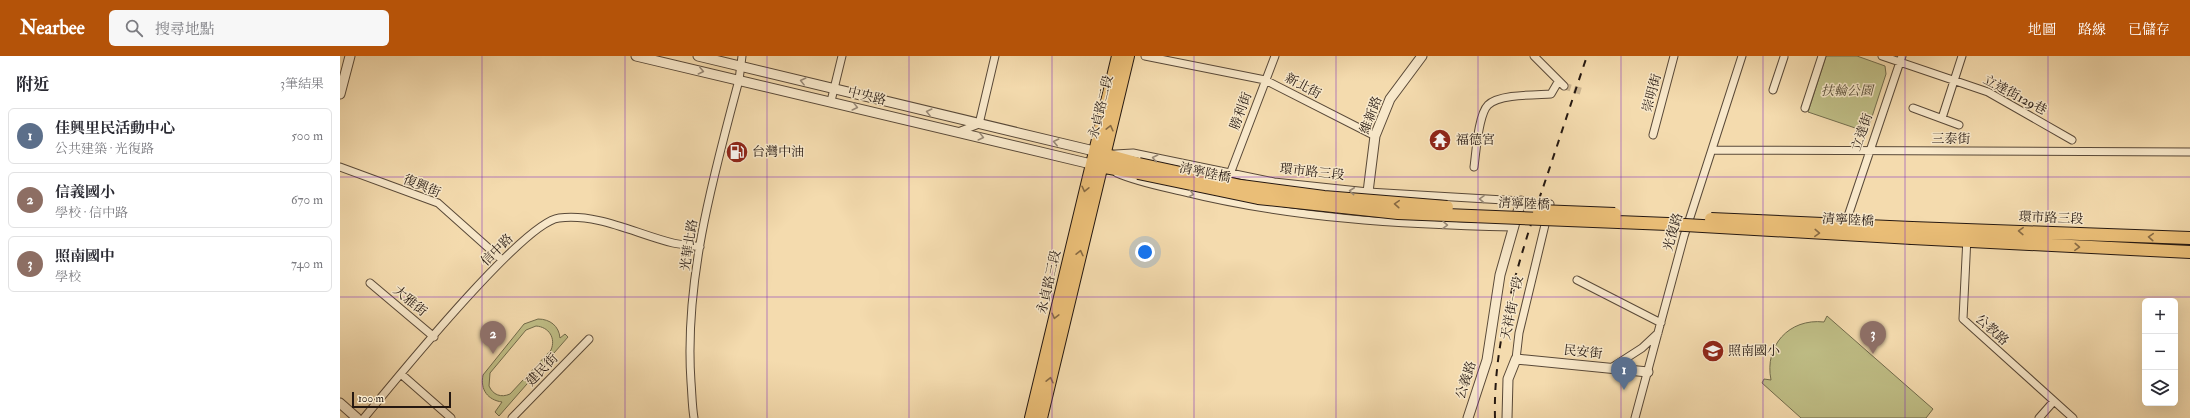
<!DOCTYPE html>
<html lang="zh-TW">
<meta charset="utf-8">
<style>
:root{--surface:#fff;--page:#f7f7f7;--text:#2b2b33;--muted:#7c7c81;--line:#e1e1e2;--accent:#b45309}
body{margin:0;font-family:"IM FELL Double Pica","Noto Serif TC",serif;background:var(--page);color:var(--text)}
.controls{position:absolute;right:12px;bottom:12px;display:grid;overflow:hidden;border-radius:6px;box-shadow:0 4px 16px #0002}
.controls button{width:36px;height:36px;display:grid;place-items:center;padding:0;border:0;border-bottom:1px solid var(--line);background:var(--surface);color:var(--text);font:20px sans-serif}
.scale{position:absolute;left:12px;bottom:10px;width:99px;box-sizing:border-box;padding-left:4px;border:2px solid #251811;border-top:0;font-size:11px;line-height:14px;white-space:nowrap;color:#251811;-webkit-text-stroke:3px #f8e8ca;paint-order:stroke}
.you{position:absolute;left:805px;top:196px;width:14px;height:14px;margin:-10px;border:3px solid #fff;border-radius:50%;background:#1a73e8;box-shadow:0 0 0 6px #1a73e833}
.badge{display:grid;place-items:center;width:26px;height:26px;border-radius:50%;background:var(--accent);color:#fff;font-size:13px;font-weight:700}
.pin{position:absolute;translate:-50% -33px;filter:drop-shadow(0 1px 2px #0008)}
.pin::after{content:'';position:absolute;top:21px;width:14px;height:12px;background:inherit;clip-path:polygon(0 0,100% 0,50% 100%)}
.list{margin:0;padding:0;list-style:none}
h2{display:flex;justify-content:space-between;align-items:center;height:52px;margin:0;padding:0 16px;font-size:17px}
h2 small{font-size:13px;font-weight:400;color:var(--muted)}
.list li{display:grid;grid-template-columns:26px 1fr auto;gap:12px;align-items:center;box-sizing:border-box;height:56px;margin:0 8px 8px;padding:0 8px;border:1px solid var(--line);border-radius:6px}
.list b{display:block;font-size:15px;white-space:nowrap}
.list p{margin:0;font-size:13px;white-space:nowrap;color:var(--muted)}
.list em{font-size:13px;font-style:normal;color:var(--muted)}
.icon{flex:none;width:22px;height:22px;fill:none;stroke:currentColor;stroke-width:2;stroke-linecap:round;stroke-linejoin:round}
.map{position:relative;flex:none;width:1850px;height:362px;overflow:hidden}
header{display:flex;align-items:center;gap:24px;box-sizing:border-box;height:56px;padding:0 20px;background:var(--accent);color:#fff}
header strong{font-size:19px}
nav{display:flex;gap:22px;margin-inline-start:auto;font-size:14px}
.search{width:280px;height:36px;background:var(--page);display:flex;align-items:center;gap:10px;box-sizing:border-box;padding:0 14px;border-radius:6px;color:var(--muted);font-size:15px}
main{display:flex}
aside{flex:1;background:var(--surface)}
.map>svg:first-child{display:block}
</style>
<header>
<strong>Nearbee</strong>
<div class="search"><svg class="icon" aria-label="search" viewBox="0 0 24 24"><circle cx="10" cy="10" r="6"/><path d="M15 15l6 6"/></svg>搜尋地點</div>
<nav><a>地圖</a><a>路線</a><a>已儲存</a></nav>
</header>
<main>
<aside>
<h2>附近<small>3筆結果</small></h2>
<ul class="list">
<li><span class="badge" style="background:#5c6f8a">1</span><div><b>佳興里民活動中心</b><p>公共建築 · 光復路</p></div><em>500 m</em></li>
<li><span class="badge" style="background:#8d6e63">2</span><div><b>信義國小</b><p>學校 · 信中路</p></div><em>670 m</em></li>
<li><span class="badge" style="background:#8d6e63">3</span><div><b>照南國中</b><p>學校</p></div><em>740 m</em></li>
</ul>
</aside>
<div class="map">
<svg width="1850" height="362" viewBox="0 0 1850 362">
<rect width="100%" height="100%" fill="#f4dbae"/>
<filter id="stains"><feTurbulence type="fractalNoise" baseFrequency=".005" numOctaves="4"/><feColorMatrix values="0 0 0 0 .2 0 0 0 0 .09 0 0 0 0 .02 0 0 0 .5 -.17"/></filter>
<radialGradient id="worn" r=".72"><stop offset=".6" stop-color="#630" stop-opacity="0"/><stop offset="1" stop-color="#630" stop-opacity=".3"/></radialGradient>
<path fill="#c0bf87" stroke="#726c4c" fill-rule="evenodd" d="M 1486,0 L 1517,0 L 1545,10 L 1546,18 L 1527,76 L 1468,56 Z
M 1487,260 L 1593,353 L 1586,362 L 1461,362 L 1422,327 L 1424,323 L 1431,324 C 1424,290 1449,262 1484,266 Z
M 198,263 C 210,263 219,270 220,282 L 225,278 L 228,281 L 159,360 L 155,356 L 162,346 C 148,344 140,334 143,319 L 184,268 ZM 196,270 C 209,271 216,282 211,294 L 170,338 C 161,342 153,339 149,330 L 150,317 L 186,274 Z"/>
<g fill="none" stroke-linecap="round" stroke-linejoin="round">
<path stroke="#cbb48f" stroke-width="7" stroke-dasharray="7 3.5" stroke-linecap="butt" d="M 1224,30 L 1244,36"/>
<g stroke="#594938" stroke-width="9">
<path id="minor" d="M 805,0 L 925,24 L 1035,80
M 1194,0 L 1224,30
M 1542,0 L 1648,36 L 1732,84
M 1433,34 L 1444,1
M 491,45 L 502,0
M 1465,52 L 1482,0
M 1573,52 L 1619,69
M 1602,62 L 1622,0
M 618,76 L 639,68 L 655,0
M 1313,79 L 1334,0
M 1372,94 L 1850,96
M 775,98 L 793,97 L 934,126 L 1028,136 L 1181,145
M 0,111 L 98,147 L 162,204
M 1134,111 C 1136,97 1138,59 1148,49 C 1159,38 1196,39 1211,38 L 1218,26
M 777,117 C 798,126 819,130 841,135 C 949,162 1062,169 1173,171
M 890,118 L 935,0
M 1508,160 L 1562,0
M 1627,181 L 1623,263 L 1733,362
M 1237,224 L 1321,267
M 30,227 L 94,281
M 1176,303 L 1179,277 L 1210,148
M 1271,312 L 1302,292 L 1318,277
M 61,318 L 111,362
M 24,362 C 53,327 183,166 219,162 C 258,157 296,178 333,187 C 342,189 351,189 360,191
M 172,362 L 249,283
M 354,362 C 352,350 352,338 351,326 C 344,225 373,121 399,24 L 402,0
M 1295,362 L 1344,180 L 1402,0
M 1699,362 L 1714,345"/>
</g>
<g stroke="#594938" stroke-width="11">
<path id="tertiary" d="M 296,0 L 751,108
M 358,0 L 754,95
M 0,38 L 10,0
M 1028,136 L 1035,80 L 1050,43 L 1082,0
M 0,347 L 17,362
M 1128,362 L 1147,304 L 1160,219 L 1181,145
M 1167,362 L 1168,323 L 1176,303 L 1308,316"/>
</g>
<g stroke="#251811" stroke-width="14">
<path id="primary" d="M 756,96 L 799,108
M 754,109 L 798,117
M 1572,172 L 1850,182
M 1572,182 L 1850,196
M 691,362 L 778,0
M 701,362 L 788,0"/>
</g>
<use href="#minor" stroke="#f8e8ca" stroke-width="7"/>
<use href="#tertiary" stroke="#f8e8ca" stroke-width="9"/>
<use href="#primary" stroke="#eabe77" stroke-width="12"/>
<path stroke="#251811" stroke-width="2" stroke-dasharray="7 7" stroke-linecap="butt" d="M 1155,362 C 1153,289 1175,218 1197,149 C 1214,100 1230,50 1247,0"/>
<g stroke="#251811" stroke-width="14" stroke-linecap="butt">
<path id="primary-bridge" d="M 799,108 L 901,130 L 984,141 L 1107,151
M 798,117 L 918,142 L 1058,157 L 1328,168 L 1572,182
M 1199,155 L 1275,158
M 1371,163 L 1572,172"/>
</g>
<use href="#primary-bridge" stroke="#eabe77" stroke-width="12"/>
</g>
<defs><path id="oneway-chevron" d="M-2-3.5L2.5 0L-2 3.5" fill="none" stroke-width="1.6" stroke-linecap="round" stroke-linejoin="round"/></defs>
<g stroke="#998a77">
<use href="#oneway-chevron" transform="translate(361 15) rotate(13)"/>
<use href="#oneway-chevron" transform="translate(463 25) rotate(-166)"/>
<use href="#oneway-chevron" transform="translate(515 51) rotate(14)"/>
<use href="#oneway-chevron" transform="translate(589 56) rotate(-166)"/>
<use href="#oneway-chevron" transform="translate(641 81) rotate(14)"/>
<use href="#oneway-chevron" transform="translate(716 86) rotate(-167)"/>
<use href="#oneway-chevron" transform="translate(815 102) rotate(-167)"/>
<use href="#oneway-chevron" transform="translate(1012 135) rotate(-174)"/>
<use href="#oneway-chevron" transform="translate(851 138) rotate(14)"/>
<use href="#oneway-chevron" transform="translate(1142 143) rotate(-177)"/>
<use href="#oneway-chevron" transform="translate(1105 169) rotate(1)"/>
</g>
<g stroke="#886b44">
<use href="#oneway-chevron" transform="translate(770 72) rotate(-76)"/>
<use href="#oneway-chevron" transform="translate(745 133) rotate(103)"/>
<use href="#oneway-chevron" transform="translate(1057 148) rotate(-176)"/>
<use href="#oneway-chevron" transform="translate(1681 175) rotate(-178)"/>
<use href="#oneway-chevron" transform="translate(1477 177) rotate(3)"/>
<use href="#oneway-chevron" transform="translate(1811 181) rotate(-176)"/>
<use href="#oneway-chevron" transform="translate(1737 191) rotate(3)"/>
<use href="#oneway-chevron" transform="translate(740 197) rotate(-77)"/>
<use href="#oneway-chevron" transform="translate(715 260) rotate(104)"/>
<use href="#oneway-chevron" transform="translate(710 324) rotate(-77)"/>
</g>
<path fill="none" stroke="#7b2cbf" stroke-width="1" stroke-opacity="0.55" d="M 142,0 L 142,362M 285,0 L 285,362M 427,0 L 427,362M 569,0 L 569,362M 712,0 L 712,362M 854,0 L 854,362M 996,0 L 996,362M 1138,0 L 1138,362M 1281,0 L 1281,362M 1423,0 L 1423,362M 1565,0 L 1565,362M 1708,0 L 1708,362M 0,121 L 1850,121M 0,241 L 1850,241"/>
<defs>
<g id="temple-disc" transform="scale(1.15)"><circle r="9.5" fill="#8f2418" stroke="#f8e8ca"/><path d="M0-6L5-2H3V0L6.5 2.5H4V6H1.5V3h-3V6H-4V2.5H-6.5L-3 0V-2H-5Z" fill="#fff"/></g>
<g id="fuel-disc" transform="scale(1.15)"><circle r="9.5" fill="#8f2418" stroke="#f8e8ca"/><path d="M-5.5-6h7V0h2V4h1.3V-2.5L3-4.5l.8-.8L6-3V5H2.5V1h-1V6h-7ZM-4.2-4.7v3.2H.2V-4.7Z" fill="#fff"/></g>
<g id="school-disc" transform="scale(1.15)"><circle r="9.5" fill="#8f2418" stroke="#f8e8ca"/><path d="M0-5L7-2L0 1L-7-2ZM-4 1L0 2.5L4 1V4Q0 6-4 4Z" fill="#fff"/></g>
</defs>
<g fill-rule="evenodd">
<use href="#temple-disc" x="1100" y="84"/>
<use href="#fuel-disc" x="397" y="96"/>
<use href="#school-disc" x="1373" y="295"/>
</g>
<g text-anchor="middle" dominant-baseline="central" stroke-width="3" stroke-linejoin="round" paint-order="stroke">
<g font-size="13" fill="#251811" stroke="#f8e8ca">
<text transform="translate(963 30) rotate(28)">新北街</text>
<text transform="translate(1312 37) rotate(-75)">崇明街</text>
<text transform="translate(1675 39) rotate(28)">立達街129巷</text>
<text transform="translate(527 40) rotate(14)">中央路</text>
<text transform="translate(761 51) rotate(-76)">永貞路二段</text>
<text transform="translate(901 55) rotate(-70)">勝利街</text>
<text transform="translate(1031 59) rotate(-69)">維新路</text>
<text transform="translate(1522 76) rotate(-71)">立達街</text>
<text x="1611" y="83">三泰街</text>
<text transform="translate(972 116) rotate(6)">環市路三段</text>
<text transform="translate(865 117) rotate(12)">清寧陸橋</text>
<text transform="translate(82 130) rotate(22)">復興街</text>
<text transform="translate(1184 148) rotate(2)">清寧陸橋</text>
<text transform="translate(1711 162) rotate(2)">環市路三段</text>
<text transform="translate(1508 164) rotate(3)">清寧陸橋</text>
<text transform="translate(1333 176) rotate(-74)">光復路</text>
<text transform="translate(349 189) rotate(-81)">光華北路</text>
<text transform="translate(157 194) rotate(-45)">信中路</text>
<text transform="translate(709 226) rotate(-77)">永貞路三段</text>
<text transform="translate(70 245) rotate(40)">大雅街</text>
<text transform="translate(1172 252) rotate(-78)">天祥街一段</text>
<text transform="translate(1652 274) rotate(42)">公教路</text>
<text transform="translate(1243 296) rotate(6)">民安街</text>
<text transform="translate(202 314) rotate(-46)">建民街</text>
<text transform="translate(1126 324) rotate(-72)">公義路</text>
</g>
<g font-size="13" font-style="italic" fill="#544a34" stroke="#f8e8ca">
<text x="1507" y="35">扶輪公園</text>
</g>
<g font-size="13" fill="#251811" stroke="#f8e8ca" text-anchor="start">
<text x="1116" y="84">福德宮</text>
<text x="412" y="96">台灣中油</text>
<text x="1388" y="295">照南國小</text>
</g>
</g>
<rect width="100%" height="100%" filter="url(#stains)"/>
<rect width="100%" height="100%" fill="url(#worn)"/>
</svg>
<div class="controls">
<button>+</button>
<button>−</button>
<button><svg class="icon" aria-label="layers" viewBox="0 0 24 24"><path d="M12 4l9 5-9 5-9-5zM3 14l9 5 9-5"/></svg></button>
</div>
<div class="scale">100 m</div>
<div class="you"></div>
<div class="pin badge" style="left:1284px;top:334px;background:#5c6f8a">1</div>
<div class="pin badge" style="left:153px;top:298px;background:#8d6e63">2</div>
<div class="pin badge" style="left:1533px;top:298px;background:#8d6e63">3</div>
</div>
</main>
